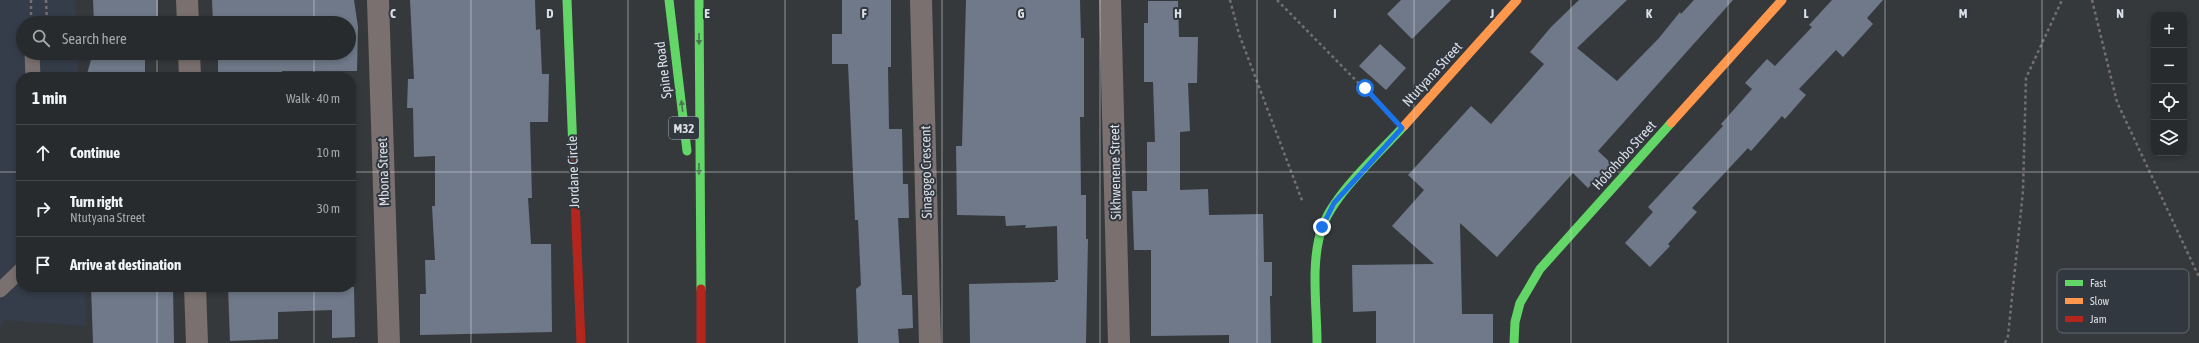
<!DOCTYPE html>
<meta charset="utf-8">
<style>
:root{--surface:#282b2d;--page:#343739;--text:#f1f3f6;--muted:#a5a7aa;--line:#444749}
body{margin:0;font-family:"Asap Condensed",sans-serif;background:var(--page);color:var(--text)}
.controls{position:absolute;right:12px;top:12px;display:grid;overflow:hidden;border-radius:8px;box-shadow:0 2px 6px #0003}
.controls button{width:36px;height:36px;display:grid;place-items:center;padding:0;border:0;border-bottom:1px solid var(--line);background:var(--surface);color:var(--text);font:20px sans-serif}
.stop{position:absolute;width:12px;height:12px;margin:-9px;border:3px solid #1a73e8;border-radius:50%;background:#fff}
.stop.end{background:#1a73e8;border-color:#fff;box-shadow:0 1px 4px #0008}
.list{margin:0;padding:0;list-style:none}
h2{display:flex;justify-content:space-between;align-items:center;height:52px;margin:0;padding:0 16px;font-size:17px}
h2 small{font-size:13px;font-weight:400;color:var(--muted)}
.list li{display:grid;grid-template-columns:26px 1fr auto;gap:12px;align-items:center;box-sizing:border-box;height:56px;padding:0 16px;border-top:1px solid var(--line)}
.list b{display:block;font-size:15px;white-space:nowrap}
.list p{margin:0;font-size:13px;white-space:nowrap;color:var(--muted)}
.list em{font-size:13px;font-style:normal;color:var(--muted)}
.icon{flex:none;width:22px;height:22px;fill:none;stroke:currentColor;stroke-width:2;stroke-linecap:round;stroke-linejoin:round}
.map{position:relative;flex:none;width:2199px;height:343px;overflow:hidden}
.search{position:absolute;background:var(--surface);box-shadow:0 2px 6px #0003;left:16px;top:16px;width:340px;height:44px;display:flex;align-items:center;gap:10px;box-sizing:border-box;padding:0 14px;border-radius:22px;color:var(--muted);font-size:15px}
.panel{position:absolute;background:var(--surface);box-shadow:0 2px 6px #0003;left:16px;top:72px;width:340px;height:220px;border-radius:16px}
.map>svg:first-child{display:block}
</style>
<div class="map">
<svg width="2199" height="343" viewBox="0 0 2199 343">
<rect width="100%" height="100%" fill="#36393c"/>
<path fill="#353d4a" d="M 0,0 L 75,0 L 76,23 L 23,23 L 23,53 L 77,53 L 78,77 L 21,77 L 21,287 L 85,287 L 86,326 L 4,320 L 0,328 Z"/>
<path fill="#6f7989" d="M 93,0 L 158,0 L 158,23 L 94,23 Z
M 212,0 L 354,0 L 358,27 L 357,71 L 282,71 L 282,74 L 218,73 L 218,53 L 349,53 L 349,23 L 213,23 Z
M 410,0 L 535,0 L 536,30 L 540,29 L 542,74 L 549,74 L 548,122 L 530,122 L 532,198 L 528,198 L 531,244 L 551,244 L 552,332 L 420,335 L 420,294 L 426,294 L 425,260 L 435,260 L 432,206 L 435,206 L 435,156 L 414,157 L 413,108 L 407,108 L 408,79 L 414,79 Z
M 842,0 L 891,0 L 891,67 L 888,67 L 889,129 L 902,129 L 903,184 L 908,184 L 909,218 L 898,218 L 902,295 L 912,295 L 913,328 L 898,329 L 899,343 L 858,343 L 856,289 L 861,285 L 858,220 L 855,220 L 848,64 L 832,64 L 832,34 L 842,34 Z
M 966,0 L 1080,0 L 1081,38 L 1084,38 L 1084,117 L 1080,117 L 1081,195 L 1086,195 L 1086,239 L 1088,239 L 1086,343 L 970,343 L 969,284 L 1056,282 L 1055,280 L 1058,280 L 1057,226 L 1025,228 L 1026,225 L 1006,226 L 1005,216 L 957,215 L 956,146 L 962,146 Z
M 1401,0 L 1451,0 L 1412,39 L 1387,14 Z
M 1579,0 L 1627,0 L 1577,48 L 1617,81 L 1659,38 L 1680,12 L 1681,14 L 1694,0 L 1733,0 L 1598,151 L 1612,164 L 1588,188 L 1573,173 L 1497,257 L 1460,223 L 1462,314 L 1493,314 L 1493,343 L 1376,343 L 1376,311 L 1353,312 L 1352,265 L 1434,264 L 1392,226 L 1424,190 L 1408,175 L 1471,106 L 1491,124 L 1544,64 L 1530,52 L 1551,27 Z
M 1832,0 L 1883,0 L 1867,18 L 1873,24 L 1843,57 L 1836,50 L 1799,89 L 1806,95 L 1785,119 L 1782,116 L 1751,151 L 1748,148 L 1692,208 L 1697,212 L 1668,244 L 1670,246 L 1650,267 L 1625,243 L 1653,212 L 1648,207 L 1723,126 L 1721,124 L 1752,89 L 1745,83 L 1767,59 L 1775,66 L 1812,27 L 1809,25 Z
M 1148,1 L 1178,1 L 1179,37 L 1198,37 L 1197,83 L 1188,83 L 1190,131 L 1180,132 L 1180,190 L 1208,189 L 1209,215 L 1263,214 L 1264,262 L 1272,262 L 1272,296 L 1270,296 L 1271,343 L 1229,343 L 1229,335 L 1151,336 L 1151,250 L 1134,250 L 1132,191 L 1147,191 L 1147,142 L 1155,142 L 1153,82 L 1144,82 L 1144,23 L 1148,23 Z
M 1380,44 L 1406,68 L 1386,90 L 1359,66 Z
M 93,53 L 158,53 L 158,55 L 145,55 L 145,77 L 86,77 Z
M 91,287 L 173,287 L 174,343 L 93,343 Z
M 228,287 L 354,287 L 355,337 L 332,338 L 332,310 L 278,312 L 278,339 L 230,341 Z"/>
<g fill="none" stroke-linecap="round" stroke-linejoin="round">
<path stroke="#756f6f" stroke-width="2.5" stroke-dasharray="3 3" stroke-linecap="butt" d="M 31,0 L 31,23
M 46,0 L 47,23
M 1230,0 L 1239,34 L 1303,203
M 1277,0 L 1383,108
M 2092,0 L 2117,102 L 2199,277
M 2005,343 L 2008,336 L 2023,191 L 2026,78 L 2062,0"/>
<path stroke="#7a706f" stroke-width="15" d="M 32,53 L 33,77
M 0,290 L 21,270"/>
<path stroke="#7a706f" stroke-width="22" d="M 187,0 L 188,23
M 378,0 L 389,343
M 921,0 L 930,343
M 1110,0 L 1119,343
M 189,53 L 190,77
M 195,287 L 197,343"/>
<path stroke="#63d668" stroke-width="9" d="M 567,0 L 573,151
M 669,0 L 687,151
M 699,0 L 701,289
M 1317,343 C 1317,306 1310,263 1322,228 C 1332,196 1380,152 1404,126
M 1514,343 L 1515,322 L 1520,303 L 1540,269 L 1671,123"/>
<path stroke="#ff974d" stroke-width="9" d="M 1671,123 L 1782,0
M 1404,126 L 1517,0"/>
<path stroke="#b3261e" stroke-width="9" d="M 573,151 L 581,343
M 701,289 L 701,343"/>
</g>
<defs><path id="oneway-solid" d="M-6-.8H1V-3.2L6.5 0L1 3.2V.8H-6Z"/></defs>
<g fill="#467750">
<use href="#oneway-solid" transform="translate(699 39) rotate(90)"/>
<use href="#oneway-solid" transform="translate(682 106) rotate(-97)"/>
<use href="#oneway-solid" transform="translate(699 169) rotate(90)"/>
</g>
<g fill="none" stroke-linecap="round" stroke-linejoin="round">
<path stroke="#1a73e8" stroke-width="5" d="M 1322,227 L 1334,203 L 1402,128 L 1365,88"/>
</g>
<path fill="none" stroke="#dbdfe4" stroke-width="1" stroke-opacity="0.55" d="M 157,0 L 157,23M 314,0 L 314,23M 471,0 L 471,343M 628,0 L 628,343M 785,0 L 785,343M 942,0 L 942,343M 1100,0 L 1100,343M 1257,0 L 1257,343M 1414,0 L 1414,343M 1571,0 L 1571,343M 1728,0 L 1728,343M 1885,0 L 1885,343M 2042,0 L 2042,343M 157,53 L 157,77M 314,53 L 314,77M 0,172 L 21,172M 351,172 L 2199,172M 157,287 L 157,343M 314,287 L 314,343"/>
<g text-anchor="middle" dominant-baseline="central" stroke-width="4" stroke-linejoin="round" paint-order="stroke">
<rect fill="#323840" stroke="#a8adb3" stroke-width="1" x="669" y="117" width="30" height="22" rx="3"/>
<g font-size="13" font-weight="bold" fill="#dbdfe4">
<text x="684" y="128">M32</text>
</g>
<g font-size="14" fill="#dbdfe4" stroke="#323840">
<text transform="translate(663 70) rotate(-97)">Spine Road</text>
<text transform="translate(1432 74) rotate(-48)">Ntutyana Street</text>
<text transform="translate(1624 155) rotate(-48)">Hobohobo Street</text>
<text transform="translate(383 172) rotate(-92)">Mbona Street</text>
<text transform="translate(573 172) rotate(-92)">Jordane Circle</text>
<text transform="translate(926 172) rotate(-91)">Sinagogo Crescent</text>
<text transform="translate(1115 172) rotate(-91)">Sikhwenene Street</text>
</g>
</g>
<rect x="2057" y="269" width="132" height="64" rx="6" fill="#323840" stroke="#656a71" stroke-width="1"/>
<rect x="2065" y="280" width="18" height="6" fill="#63d668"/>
<rect x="2065" y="298" width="18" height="6" fill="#ff974d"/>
<rect x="2065" y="316" width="18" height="6" fill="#b3261e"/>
<g font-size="11" fill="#dbdfe4">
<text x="2090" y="287">Fast</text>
<text x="2090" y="305">Slow</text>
<text x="2090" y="323">Jam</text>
</g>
<g font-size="13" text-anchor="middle" font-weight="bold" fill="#dbdfe4" stroke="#323840" stroke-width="4" stroke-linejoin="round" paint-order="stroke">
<text x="393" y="18">C</text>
<text x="550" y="18">D</text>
<text x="707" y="18">E</text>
<text x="864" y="18">F</text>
<text x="1021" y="18">G</text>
<text x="1178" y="18">H</text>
<text x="1335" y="18">I</text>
<text x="1492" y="18">J</text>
<text x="1649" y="18">K</text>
<text x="1806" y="18">L</text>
<text x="1963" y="18">M</text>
<text x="2120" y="18">N</text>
</g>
</svg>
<div class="controls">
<button>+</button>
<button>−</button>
<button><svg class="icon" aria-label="locate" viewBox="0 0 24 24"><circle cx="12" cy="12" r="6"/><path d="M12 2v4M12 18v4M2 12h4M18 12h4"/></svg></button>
<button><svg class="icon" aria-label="layers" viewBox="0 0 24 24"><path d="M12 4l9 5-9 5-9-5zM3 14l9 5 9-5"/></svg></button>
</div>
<div class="stop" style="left:1365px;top:88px"></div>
<div class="stop end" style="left:1322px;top:227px"></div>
<div class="search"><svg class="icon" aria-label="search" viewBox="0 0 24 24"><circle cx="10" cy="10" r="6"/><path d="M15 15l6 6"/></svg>Search here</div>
<section class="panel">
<h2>1 min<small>Walk · 40 m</small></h2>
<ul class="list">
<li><svg class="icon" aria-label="ahead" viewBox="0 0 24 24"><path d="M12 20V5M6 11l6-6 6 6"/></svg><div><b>Continue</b></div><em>10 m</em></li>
<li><svg class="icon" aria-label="right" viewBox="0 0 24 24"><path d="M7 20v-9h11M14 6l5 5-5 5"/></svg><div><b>Turn right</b><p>Ntutyana Street</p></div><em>30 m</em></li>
<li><svg class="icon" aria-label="arrive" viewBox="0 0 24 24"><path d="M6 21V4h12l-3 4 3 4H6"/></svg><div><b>Arrive at destination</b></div></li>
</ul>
</section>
</div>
